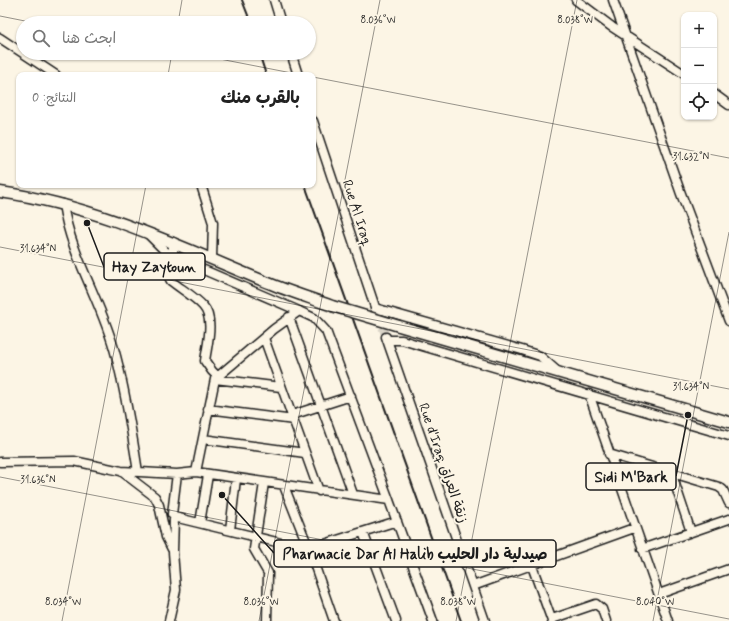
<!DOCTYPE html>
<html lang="ar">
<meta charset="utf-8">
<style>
:root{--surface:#fff;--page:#f2f2f2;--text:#222;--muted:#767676;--line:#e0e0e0}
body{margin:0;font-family:Mynerve,"Playpen Sans Arabic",sans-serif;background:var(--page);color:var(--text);direction:rtl}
.controls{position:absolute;right:12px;top:12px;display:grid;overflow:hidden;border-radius:8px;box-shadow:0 1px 3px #0004}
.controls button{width:36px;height:36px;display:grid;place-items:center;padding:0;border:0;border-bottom:1px solid var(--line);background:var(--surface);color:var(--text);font:20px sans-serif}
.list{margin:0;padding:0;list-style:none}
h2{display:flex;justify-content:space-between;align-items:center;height:52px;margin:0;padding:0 16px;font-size:17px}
h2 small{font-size:13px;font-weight:400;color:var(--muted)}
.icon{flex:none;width:22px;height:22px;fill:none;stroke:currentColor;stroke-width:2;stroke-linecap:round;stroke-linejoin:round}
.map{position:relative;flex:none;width:729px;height:621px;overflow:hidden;direction:ltr}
.search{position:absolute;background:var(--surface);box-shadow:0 1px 3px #0004;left:16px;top:16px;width:300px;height:44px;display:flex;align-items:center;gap:10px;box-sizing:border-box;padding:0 14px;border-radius:22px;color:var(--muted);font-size:15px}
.panel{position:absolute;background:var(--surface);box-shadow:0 1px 3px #0004;left:16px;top:72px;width:300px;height:116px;border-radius:8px;direction:rtl}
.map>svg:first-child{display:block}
</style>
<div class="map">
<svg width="729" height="621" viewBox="0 0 729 621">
<rect width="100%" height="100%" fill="#fcf5e5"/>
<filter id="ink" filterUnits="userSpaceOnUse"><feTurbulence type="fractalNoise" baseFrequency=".025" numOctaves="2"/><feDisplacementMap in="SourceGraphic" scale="8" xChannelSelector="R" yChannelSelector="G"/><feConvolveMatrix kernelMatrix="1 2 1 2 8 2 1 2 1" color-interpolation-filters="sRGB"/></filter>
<g filter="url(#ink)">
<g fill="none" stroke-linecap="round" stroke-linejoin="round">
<path stroke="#dad4c7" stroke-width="8" stroke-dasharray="8 4" stroke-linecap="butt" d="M 378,316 L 386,337"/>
<g stroke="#1c1c1c" stroke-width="11">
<path id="minor" d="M 274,0 L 281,23
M 576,0 L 612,27 L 684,74
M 613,0 L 680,191 L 729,321
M 0,38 L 56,75
M 291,53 L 298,75
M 714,94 L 729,105
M 313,121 L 377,313
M 201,185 L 213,223 L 212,259
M 63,204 C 71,258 103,303 116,356 C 126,394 132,433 138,472
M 148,234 L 165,251 L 197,267 L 299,311
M 173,242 L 173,263 L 169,277 L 171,281 C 181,289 194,296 203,306 C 215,319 207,345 205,361 L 212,371 L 217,376
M 375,308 L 522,350 L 540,356 L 557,371
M 289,317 L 353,494
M 386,337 L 485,621
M 264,338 L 319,491
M 387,340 L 402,340 L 412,343 L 729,436
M 215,379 L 281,387
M 589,394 L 668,621
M 208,409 L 294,420
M 292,415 L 351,396
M 203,439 L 305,453
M 609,454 L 719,487 L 723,490 L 729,503
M 0,462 L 74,461 L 121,471 L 177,474 L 196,472 L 389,500 L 433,621
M 121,471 L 155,497 L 159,505 L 166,537 L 172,549
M 196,472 L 215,379 L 274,329 L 299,311 L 314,318 L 326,331 L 389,500
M 671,472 L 691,532
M 177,474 L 172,514 L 174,517 L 293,546 L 309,549 L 397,521
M 264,483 L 254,549 L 268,573 L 267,621
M 284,486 L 309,549 L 334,621
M 200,523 L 208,475
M 230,530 L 236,479
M 363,532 L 396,621
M 642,549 L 729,519
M 532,566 L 552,621
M 473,586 L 634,528
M 659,594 L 729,569
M 552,619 L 596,604 L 602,609 L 606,621
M 169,621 L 176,590 L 173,552 L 174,517"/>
</g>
<g stroke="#1c1c1c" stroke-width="13">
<path id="major" d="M 0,192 C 94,205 179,246 266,282 C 288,291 310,298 332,306
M 399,326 L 729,422"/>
</g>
<use href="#minor" stroke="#fcf5e5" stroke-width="8"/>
<use href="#major" stroke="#fcf5e5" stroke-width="10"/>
<path stroke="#1c1c1c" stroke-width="2" d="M 242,0 L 251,23
M 259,53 L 266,75
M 305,185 L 461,621"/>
<g stroke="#1c1c1c" stroke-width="13" stroke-linecap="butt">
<path id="major-bridge" d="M 332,306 L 399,326"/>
</g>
<use href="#major-bridge" stroke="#fcf5e5" stroke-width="10"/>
</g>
</g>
<path fill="none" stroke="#1c1c1c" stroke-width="1" stroke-opacity="0.45" d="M 0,16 L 35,23M 178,23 L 182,0M 189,53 L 302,75M 168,75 L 172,53M 313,77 L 729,158M 0,247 L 729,389M 0,477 L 729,619M 62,621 L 146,185M 259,621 L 380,0M 456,621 L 577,0M 653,621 L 729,232"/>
<g text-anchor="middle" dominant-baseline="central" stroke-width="4" stroke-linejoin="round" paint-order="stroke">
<g font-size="14" fill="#1c1c1c" stroke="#fcf5e5">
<text transform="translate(357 213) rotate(72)">Rue Al Iraq</text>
<text transform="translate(443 463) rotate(71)">Rue d'Iraq زنقة العراق</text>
</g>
</g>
<g font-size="10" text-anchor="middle" fill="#1c1c1c" stroke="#fcf5e5" stroke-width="4" stroke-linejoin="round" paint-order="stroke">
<text x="378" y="23">8.036°W</text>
<text x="575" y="23">8.038°W</text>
<text x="691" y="160">31.632°N</text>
<text x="38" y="252">31.634°N</text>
<text x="691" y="390">31.634°N</text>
<text x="38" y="483">31.636°N</text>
<text x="63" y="605">8.034°W</text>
<text x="261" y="605">8.036°W</text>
<text x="458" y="605">8.038°W</text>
<text x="655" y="605">8.040°W</text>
</g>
<path fill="none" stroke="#1c1c1c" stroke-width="1.5" d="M87 223L104 267M688 415L676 476M222 495L274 553"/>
<g fill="#1c1c1c" stroke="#fcf5e5" stroke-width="1.5">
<circle cx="87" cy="223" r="4"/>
<circle cx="688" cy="415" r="4"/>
<circle cx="222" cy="495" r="4"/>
</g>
<g fill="#fcf5e5" stroke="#1c1c1c" stroke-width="1.5">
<rect x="104" y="253" width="101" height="27" rx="4"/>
<rect x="586" y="463" width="90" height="27" rx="4"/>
<rect x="274" y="540" width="282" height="27" rx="4"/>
</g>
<g font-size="15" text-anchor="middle" font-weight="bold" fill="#1c1c1c">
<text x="154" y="272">Hay Zaytoun</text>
<text x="631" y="482">Sidi M'Bark</text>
<text x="415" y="559">Pharmacie Dar Al Halib صيدلية دار الحليب</text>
</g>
</svg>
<div class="controls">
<button>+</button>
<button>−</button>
<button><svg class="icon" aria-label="locate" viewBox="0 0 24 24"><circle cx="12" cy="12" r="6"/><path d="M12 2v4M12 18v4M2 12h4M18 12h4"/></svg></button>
</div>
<div class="search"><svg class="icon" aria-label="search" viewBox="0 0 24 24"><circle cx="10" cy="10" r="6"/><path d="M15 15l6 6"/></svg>ابحث هنا</div>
<section class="panel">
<h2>بالقرب منك<small>النتائج: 0</small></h2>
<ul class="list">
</ul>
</section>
</div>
